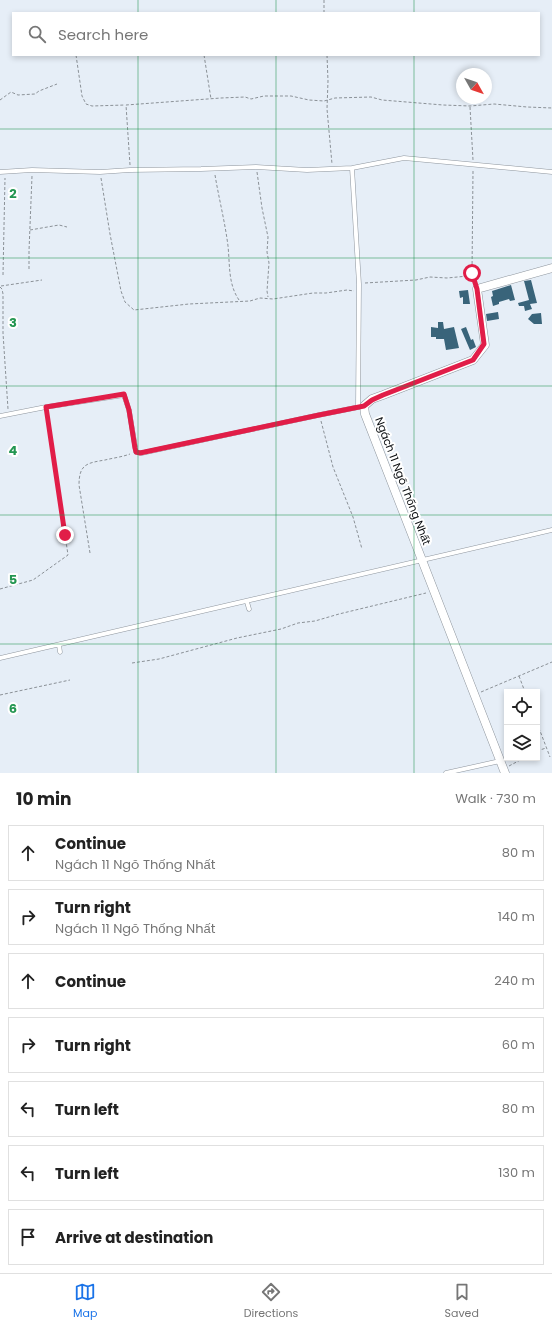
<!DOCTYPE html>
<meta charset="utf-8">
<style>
:root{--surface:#fff;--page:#f6f6f6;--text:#222;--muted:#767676;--line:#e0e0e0;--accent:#1a73e8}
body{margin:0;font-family:Poppins,sans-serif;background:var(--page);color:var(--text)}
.controls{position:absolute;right:12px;bottom:12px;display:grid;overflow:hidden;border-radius:0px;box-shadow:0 2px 6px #0003}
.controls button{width:36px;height:36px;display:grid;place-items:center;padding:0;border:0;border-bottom:1px solid var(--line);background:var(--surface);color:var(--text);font:20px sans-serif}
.compass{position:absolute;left:456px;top:68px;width:36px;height:36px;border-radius:50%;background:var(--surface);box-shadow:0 2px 6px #0003;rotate:130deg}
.stop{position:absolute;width:12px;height:12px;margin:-9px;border:3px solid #e11d48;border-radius:50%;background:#fff}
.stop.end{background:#e11d48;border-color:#fff;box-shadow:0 1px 4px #0008}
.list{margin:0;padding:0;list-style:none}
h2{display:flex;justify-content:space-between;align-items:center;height:52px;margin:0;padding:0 16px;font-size:17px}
h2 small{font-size:13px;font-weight:400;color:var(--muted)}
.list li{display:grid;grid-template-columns:26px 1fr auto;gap:12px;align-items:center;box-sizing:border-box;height:56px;margin:0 8px 8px;padding:0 8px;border:1px solid var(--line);border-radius:0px}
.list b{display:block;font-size:15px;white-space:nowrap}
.list p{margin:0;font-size:13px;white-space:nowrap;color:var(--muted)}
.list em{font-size:13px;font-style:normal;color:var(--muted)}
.icon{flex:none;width:22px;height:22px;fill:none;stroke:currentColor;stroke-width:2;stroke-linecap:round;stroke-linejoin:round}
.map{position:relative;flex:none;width:552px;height:773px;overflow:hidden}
.search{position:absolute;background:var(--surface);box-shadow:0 2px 6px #0003;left:12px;right:12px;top:12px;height:44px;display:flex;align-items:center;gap:10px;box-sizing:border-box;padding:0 14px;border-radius:0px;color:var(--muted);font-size:15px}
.sheet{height:500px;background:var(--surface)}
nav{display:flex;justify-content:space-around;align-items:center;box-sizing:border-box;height:56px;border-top:1px solid var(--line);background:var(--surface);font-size:11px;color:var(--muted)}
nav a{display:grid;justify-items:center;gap:2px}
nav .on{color:var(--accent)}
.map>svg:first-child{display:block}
</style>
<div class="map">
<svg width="552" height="773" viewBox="0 0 552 773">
<rect width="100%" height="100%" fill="#e6eef7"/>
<path fill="#39647a" d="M 531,280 L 537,303 L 530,304 L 532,309 L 525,311 L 524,306 L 519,306 L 518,303 L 529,300 L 524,281 Z
M 511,285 L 515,300 L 510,301 L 509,299 L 499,302 L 499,304 L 493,306 L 491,297 L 493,296 L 492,291 Z
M 468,290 L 470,304 L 463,304 L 463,297 L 460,298 L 459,291 Z
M 498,312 L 499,319 L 487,321 L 486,314 Z
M 541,313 L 542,324 L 534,324 L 528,319 L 532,314 Z
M 438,322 L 443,322 L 444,329 L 454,327 L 459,348 L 446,350 L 444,339 L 436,339 L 436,337 L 431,337 L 431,327 L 438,328 Z
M 466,327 L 471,340 L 473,339 L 476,347 L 470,350 L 461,329 Z"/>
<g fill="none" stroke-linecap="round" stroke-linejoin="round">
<g stroke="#8e959d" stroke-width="5">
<path id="lane" d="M 352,168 L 359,284 L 358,407
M 0,172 L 32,170 L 100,172 L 130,170 L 201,169 L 256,167 L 307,170 L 352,168 L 404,158 L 552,172
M 0,416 L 46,407 L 124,395 L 129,410 L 136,452 L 142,453 L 319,415 L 364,406
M 247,602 L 249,609
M 59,645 L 60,652
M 0,658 L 552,530
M 446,773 L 500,761"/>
</g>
<g stroke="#8e959d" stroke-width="9">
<path id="street" d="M 505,773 L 365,414 L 364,406 L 372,399 L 383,395 L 473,360 L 485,345 L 477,289 L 552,268"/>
</g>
<path stroke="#8b9197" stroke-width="1" stroke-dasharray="3 2" stroke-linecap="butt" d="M 324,0 L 324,13
M 76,55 L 82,96 L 86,104 L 92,106 L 125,105
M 204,55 L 211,99
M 327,55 L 328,81 L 327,109 L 332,164
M 0,100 L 11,92 L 18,95 L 35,94 L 39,91 L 57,84
M 470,107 L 473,160
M 130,165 L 126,105 L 221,98 L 245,97 L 251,99 L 264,96 L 291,96 L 309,100 L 324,101 L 335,98 L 371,97 L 382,100 L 443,105 L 470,106 L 494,104 L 527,107 L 552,108
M 473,171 L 472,273 L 474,281
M 257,172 L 262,208 L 268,237 L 267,252 L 269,263 L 267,291 L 268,297
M 215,175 C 219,199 225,222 228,246 C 230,265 228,284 239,300
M 101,178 L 110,234 L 121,291 L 125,302 L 134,310 L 189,304 L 250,301 L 260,298 L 273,299 L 313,293 L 326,293 L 347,290 L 354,291
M 30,230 L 59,225 L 67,227
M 29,269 L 29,251 L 32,176
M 3,275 L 5,178
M 365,283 L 416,280 L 430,277 L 447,278 L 468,276 L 473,278
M 1,286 L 42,280
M 0,287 L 2,289 L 3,294 L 3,333 L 8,409
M 321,421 L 333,467 L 353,517 L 362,549
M 90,553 L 79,485 C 79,464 87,463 105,460 C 113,458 122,457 130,454
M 0,589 L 33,580 L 68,555 L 47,412
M 132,663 L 159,659 L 237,638 L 281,629 L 298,623 L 315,621 L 339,614 L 426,593
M 519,676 L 525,692
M 481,692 L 552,662
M 0,695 L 70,680
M 537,723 L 550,757
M 537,751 L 546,748
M 509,766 L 524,758"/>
<use href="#lane" stroke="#fff" stroke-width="4"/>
<use href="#street" stroke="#fff" stroke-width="8"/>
</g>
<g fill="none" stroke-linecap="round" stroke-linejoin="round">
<path stroke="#e11d48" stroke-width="5" d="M 65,535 L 46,407 L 124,394 L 129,410 L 135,448 L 136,452 L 140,453 L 319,415 L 364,406 L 372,400 L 383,395 L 473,360 L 484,344 L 477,289 L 472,273"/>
</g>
<path fill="none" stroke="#239651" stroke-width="1" stroke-opacity="0.55" d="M 138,0 L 138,13M 276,0 L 276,13M 414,0 L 414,13M 138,55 L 138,773M 276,55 L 276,773M 414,55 L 414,773M 0,129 L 552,129M 0,258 L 552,258M 0,386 L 552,386M 0,515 L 552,515M 0,644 L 552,644"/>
<g text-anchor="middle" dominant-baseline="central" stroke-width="4" stroke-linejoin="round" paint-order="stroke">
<g font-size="11" fill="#090c0f" stroke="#fff">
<text transform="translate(403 481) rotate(69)">Ngách 11 Ngõ Thống Nhất</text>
</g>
</g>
<g font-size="13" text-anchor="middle" font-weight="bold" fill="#239651" stroke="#fff" stroke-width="4" stroke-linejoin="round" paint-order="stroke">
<text x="13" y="198">2</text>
<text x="13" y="327">3</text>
<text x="13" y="455">4</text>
<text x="13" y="584">5</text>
<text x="13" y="713">6</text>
</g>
</svg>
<div class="controls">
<button><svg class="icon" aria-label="locate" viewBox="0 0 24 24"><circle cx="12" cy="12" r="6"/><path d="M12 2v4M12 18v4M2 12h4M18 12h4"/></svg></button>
<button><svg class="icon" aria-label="layers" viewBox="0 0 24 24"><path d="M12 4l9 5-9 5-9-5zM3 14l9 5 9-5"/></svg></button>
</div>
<svg class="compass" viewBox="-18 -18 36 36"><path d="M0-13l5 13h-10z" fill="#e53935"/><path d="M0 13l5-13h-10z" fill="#767676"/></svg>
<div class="stop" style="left:472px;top:273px"></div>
<div class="stop end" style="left:65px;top:535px"></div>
<div class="search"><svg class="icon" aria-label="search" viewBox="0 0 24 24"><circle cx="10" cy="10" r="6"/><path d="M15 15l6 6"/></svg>Search here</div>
</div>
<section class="sheet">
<h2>10 min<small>Walk · 730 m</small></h2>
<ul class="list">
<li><svg class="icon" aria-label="ahead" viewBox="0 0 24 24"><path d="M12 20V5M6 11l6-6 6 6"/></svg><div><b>Continue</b><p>Ngách 11 Ngõ Thống Nhất</p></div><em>80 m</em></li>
<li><svg class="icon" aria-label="right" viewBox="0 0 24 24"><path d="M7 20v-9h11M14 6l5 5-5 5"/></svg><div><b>Turn right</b><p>Ngách 11 Ngõ Thống Nhất</p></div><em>140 m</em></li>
<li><svg class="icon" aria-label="ahead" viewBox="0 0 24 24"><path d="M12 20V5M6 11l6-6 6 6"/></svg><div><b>Continue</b></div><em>240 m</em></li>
<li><svg class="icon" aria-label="right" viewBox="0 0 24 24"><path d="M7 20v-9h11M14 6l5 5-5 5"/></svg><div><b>Turn right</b></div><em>60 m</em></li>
<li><svg class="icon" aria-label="left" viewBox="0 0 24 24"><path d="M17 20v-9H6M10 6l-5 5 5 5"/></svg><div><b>Turn left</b></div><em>80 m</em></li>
<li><svg class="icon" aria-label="left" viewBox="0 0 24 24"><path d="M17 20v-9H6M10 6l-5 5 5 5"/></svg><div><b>Turn left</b></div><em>130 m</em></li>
<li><svg class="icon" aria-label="arrive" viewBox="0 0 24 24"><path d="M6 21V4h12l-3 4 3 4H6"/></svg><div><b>Arrive at destination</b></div></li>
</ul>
</section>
<nav>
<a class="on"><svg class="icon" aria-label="map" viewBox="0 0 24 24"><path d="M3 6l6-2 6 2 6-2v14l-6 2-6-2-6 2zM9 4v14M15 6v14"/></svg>Map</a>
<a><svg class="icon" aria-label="directions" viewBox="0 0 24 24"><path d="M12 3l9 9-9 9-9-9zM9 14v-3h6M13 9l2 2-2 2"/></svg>Directions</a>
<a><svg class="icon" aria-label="saved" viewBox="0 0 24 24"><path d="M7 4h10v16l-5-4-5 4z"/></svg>Saved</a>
</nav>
